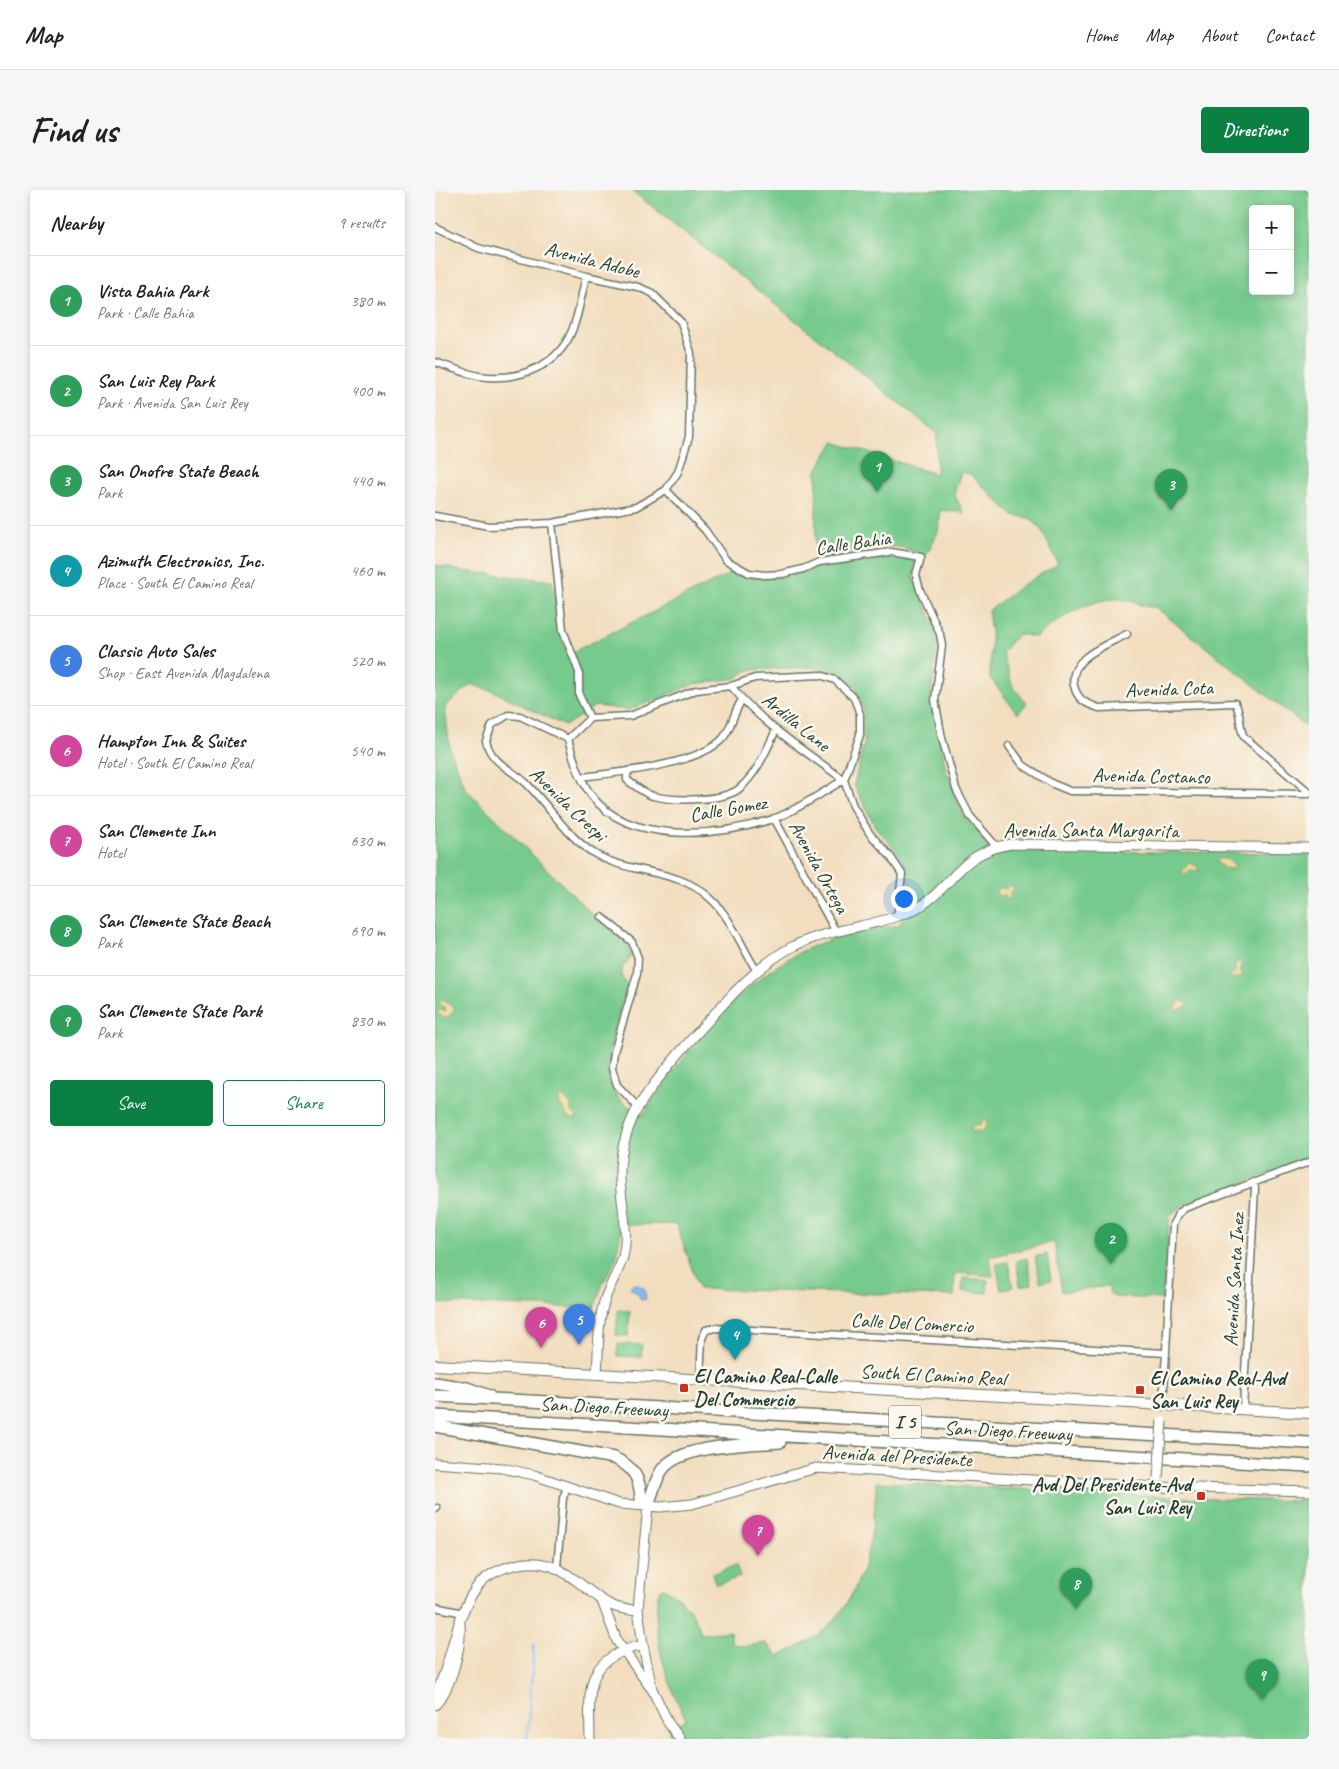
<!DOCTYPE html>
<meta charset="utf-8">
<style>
:root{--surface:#fff;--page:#f6f6f6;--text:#222;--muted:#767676;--line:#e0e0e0;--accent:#0b8043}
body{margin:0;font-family:Caveat,sans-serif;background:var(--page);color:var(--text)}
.controls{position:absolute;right:15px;top:15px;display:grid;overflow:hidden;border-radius:5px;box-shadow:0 2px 8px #0003}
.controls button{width:45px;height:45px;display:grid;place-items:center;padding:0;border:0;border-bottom:1px solid var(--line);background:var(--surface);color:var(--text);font:25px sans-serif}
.you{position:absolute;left:468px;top:708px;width:18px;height:18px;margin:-12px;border:4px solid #fff;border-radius:50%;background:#1a73e8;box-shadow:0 0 0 8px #1a73e833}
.badge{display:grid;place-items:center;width:32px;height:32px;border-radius:50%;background:var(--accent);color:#fff;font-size:16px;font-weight:700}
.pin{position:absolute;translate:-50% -41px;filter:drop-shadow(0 1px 2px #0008)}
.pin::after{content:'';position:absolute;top:26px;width:18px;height:15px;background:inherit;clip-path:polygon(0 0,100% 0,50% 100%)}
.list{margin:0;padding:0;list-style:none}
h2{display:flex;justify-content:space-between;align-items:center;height:65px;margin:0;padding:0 20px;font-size:21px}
h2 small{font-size:16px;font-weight:400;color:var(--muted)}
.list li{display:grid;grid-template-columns:32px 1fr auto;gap:15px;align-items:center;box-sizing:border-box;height:90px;padding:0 20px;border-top:1px solid var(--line)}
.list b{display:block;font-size:19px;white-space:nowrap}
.list p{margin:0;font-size:16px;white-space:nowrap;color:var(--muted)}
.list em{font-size:16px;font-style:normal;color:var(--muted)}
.actions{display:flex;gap:10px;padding:15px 20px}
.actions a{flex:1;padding:11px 0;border:1px solid var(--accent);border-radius:5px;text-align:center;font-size:18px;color:var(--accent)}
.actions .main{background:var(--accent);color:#fff}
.map{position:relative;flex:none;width:874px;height:1549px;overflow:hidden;border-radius:5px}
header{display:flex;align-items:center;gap:30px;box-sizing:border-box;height:70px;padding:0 25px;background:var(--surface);border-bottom:1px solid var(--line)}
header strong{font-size:24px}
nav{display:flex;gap:28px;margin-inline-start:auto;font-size:18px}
.intro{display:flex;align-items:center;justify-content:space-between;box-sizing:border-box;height:120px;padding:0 30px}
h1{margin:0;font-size:35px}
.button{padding:12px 22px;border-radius:5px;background:var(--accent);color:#fff;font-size:18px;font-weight:700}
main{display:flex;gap:30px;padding:0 30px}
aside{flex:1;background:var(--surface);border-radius:5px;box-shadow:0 2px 8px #0003}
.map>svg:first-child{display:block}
</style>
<header>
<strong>Map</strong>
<nav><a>Home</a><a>Map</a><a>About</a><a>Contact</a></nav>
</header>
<div class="intro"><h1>Find us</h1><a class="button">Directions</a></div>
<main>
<aside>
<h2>Nearby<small>9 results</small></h2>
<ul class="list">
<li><span class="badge" style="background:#2e9e5b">1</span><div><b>Vista Bahia Park</b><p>Park · Calle Bahia</p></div><em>380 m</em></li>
<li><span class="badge" style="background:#2e9e5b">2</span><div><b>San Luis Rey Park</b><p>Park · Avenida San Luis Rey</p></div><em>400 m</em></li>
<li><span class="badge" style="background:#2e9e5b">3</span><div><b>San Onofre State Beach</b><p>Park</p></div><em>440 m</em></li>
<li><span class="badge" style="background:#0f9aa8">4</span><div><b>Azimuth Electronics, Inc.</b><p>Place · South El Camino Real</p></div><em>460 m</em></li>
<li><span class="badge" style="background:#3f7fe0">5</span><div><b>Classic Auto Sales</b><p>Shop · East Avenida Magdalena</p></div><em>520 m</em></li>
<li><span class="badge" style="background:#d1479c">6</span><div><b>Hampton Inn &amp; Suites</b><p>Hotel · South El Camino Real</p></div><em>540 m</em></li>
<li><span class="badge" style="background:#d1479c">7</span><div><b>San Clemente Inn</b><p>Hotel</p></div><em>630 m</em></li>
<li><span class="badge" style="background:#2e9e5b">8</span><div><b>San Clemente State Beach</b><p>Park</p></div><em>690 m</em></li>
<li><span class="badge" style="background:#2e9e5b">9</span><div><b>San Clemente State Park</b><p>Park</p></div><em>830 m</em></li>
</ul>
<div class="actions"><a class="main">Save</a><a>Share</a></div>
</aside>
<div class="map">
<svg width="874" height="1549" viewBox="0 0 874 1549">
<rect width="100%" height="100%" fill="#fbf7ec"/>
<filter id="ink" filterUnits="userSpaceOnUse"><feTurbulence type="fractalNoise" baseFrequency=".02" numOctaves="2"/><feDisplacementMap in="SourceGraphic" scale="10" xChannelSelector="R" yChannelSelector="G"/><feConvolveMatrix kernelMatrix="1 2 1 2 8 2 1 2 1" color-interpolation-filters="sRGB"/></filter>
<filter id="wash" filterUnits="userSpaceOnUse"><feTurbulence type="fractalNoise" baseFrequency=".0096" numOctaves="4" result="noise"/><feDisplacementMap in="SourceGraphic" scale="20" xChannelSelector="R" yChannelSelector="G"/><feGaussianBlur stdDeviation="1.12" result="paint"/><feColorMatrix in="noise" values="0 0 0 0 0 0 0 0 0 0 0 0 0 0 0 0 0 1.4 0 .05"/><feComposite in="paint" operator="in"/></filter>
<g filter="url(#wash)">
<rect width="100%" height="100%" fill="#f2ddbe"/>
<path fill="#77ca8d" stroke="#4b8460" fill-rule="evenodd" d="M 196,0 L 874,0 L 874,539 L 720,417 C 706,418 695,408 682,409 C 652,409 624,429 601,447 L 583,444 L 567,462 L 578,497 L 592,513 L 583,524 L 555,488 L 556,442 L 553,421 L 589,394 L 623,374 L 606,339 L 594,328 L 577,325 L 535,284 L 526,282 L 519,304 L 529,323 L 506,320 L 503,342 L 490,368 C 484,365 476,360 469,358 C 440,352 409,367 380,366 L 382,280 L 399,252 L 501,284 L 502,243 ZM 818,19 L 855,19 L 855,101 L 818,101 Z
M 460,366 L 481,371 L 478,387 L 501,439 L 502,459 L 496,505 L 511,580 L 528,625 L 564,661 L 874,663 L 874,969 L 749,1015 L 735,1025 L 727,1109 L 680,1107 L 675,1104 L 673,1096 L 627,1102 L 619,1052 L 555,1067 L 558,1086 L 520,1083 L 519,1106 L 264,1099 L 241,1034 L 187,1035 L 181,1069 L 168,1093 L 159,1118 L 0,1113 L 0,375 L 28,381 L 117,391 L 130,460 L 140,461 L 302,380 L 323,388 L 354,387 L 383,376 L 440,367 ZM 378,477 C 388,480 400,483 409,488 C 428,499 431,525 428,545 L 430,549 L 419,595 L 441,638 L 460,659 L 473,681 L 475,702 L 465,735 C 433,740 394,747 365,762 C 298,798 249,864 207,926 C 195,918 180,908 175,893 C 168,867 185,823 192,796 L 186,785 L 188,777 L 197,765 L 188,747 L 165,732 L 31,599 L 15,560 L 10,517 L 36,494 L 58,501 L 130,536 L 160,516 L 194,520 L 259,494 L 302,488 L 313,480 Z
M 612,1064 L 616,1090 L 605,1092 L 600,1067 Z
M 592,1068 L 597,1094 L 585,1096 L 581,1071 Z
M 573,1072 L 578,1097 L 566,1100 L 561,1074 Z
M 528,1088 L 553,1090 L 552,1103 L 527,1101 Z
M 183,1120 L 195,1121 L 193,1146 L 181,1145 Z
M 183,1154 L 207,1155 L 206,1167 L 182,1166 Z
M 441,1292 L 780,1309 L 874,1311 L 874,1549 L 238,1549 L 233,1541 L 251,1529 C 233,1496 214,1440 224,1401 L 228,1398 C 247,1407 261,1423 266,1444 L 295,1441 L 297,1454 L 310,1456 L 331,1453 L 343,1466 C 353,1461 365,1457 374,1451 C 427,1419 440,1349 441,1292 Z
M 301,1375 L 305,1387 L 281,1395 L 277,1384 Z"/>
<path fill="#eeda9e" stroke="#868c69" d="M 783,669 L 791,669 L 801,676 L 797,679 L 789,678 L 782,672 Z
M 754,673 L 762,676 L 764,681 L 757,680 L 751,684 L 746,683 Z
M 575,695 L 580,699 L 575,702 L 575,709 L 571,709 L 570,705 L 564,706 L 561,702 L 562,698 L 571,699 Z
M 804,772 L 808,774 L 805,779 L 808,786 L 795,789 L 795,785 L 800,783 L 800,774 Z
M 6,810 L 18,816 L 19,820 L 13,827 L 8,827 L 2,823 L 4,820 L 11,821 L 10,817 L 4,815 Z
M 746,810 L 754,814 L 743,821 L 740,818 Z
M 126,905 L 136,915 L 136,921 L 142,926 L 140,929 L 133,927 L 124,912 Z
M 549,928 L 552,932 L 549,941 L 536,941 L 536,937 L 546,934 Z"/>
<path fill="#84bdf5" stroke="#527d94" d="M 198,1093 L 209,1098 L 211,1109 L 206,1110 L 203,1103 L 195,1098 Z"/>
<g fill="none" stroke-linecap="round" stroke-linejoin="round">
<path stroke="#84bdf5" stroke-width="2" d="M 92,1549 L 99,1455"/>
</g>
</g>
<g filter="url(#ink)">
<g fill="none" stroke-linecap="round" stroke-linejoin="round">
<g stroke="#697564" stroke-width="9">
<path id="street" d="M 0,37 L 43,58 L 151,86 L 203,97 L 217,103 L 246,132 L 256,163 L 254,247 L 243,282 L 231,300 L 201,317 L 117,333 L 54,336 L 0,326
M 0,172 C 14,177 29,183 44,186 C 78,191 116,180 133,149 C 143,131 146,106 151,86
M 231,300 L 270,340 L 291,370 L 314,383 L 330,385 L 347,384 L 368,379 L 384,372 L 456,362 L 486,367 L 481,385 L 485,400 L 505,444 L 507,456 L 500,510 L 507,548 L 521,599 L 535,626 L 561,656
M 117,333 L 128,440 L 144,482 L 144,505 L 155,528
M 692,444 C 672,455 629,469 640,499 C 644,511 652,514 664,518 L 800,513 C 807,524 803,535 809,547 L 874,602
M 296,496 C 327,534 370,561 409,590
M 155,528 L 195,526 L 261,500 L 296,496 L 320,488 L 385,485 L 400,490 L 419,508 L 425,524 L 425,545 L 409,590 L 418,616 L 435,644 L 455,666 L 467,684 L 462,727
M 155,528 L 133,549 C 138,568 144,588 156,605 C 194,656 285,646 338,629 C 361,621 387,602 409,590
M 133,549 L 85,526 L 73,525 L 57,535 L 51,551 C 56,573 76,579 91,593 C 114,616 132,647 160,664 C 196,685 243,678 275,708 C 297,728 306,757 322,781
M 574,556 L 588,575 L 618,594 L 635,601 L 874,604
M 192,581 L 192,590 C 199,595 209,604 218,606 C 238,611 289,612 305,598 C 323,582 331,561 341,540
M 146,587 C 180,583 267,575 289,547 C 297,536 299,521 307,510
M 339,628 L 401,742
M 167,727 L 197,752 L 203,768 L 202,784 L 179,862 L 177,878 L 182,895 L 203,917
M 265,1189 L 267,1148 L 271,1140 L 280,1138 L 731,1163
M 728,1215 L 738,1034 L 743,1024 L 750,1018 L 874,972
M 808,1219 L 820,998 L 818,992
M 0,1319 L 2,1318
M 122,1377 L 128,1308 L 132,1297
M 0,1417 L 28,1423"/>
</g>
<g stroke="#697564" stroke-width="11">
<path id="secondary" d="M 162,1183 C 164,1158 162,1133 170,1109 C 175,1094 184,1081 188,1067 C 196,1034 181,1002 186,969 C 188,952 195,930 204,916 C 221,889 242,865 263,842 C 291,811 319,778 355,758 C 392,738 436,738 474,722 C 515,705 521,662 576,654 L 874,658
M 0,1273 L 67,1278 L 99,1285 L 184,1314 L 225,1317 L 257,1314 L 381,1278 L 723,1297 L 874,1301
M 213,1316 L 203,1419 L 208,1455 L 217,1499 L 234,1534 L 245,1549
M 167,1411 L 182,1451 L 215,1497
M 0,1505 C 18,1471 18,1431 41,1398 C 49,1387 62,1380 76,1376 C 138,1357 156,1427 203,1419
M 0,1515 C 16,1499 27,1456 25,1434
M 155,1549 C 154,1498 149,1468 208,1455"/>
</g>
<g stroke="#697564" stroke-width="12">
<path id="primary" d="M 0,1175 L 874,1223"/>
</g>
<g stroke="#697564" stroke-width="14">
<path id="highway" d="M 0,1193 L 32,1198 L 54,1206
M 0,1206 L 874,1253
M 0,1226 L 874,1276
M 0,1236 L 179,1268 C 198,1277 205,1287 206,1309 L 213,1316 C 217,1304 220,1291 227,1280 C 245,1254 315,1255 345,1252"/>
</g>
<use href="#street" stroke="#fff" stroke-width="6"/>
<use href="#secondary" stroke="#fff" stroke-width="9"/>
<use href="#primary" stroke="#fff" stroke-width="10"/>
<use href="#highway" stroke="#fff" stroke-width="11"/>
<g stroke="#697564" stroke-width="11" stroke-linecap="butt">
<path id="secondary-bridge" d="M 723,1288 L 727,1231"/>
</g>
<use href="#secondary-bridge" stroke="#fff" stroke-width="9"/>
</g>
</g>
<g fill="#c8321e" stroke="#fbf7ec" stroke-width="2">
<rect x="244" y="1193" width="10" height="10" rx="2.5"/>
<rect x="700" y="1195" width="10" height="10" rx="2.5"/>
<rect x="761" y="1301" width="10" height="10" rx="2.5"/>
</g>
<g text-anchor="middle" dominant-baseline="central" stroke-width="5" stroke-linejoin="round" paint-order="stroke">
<rect fill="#fbf7ec" stroke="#61756b" stroke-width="1" x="454" y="1215.5" width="32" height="33" rx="4"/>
<g font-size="19" font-weight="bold" fill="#1f3d34">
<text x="470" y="1232">I 5</text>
</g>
<g font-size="20" fill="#1f3d34" stroke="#fbf7ec">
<text transform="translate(157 70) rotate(14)">Avenida Adobe</text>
<text transform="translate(418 353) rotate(-8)">Calle Bahia</text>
<text transform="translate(734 499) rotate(-2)">Avenida Cota</text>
<text transform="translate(361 532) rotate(39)">Ardilla Lane</text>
<text transform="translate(716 586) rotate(1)">Avenida Costanso</text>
<text transform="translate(133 614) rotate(44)">Avenida Crespi</text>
<text transform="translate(293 619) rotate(-10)">Calle Gomez</text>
<text x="656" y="640">Avenida Santa Margarita</text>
<text transform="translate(384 677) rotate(61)">Avenida Ortega</text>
<text transform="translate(799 1090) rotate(-87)">Avenida Santa Inez</text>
<text transform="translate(477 1133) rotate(3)">Calle Del Comercio</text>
<text transform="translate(498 1185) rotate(3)">South El Camino Real</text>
<text transform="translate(169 1217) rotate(3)">San Diego Freeway</text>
<text transform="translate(573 1241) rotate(3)">San Diego Freeway</text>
<text transform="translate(462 1266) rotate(3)">Avenida del Presidente</text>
</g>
<g font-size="20" font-weight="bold" fill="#1f3d34" stroke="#fbf7ec" text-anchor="start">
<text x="259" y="1186">El Camino Real-Calle<tspan x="259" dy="23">Del Commercio</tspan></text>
<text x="715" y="1188">El Camino Real-Avd<tspan x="715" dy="23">San Luis Rey</tspan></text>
<text x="756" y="1294" text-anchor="end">Avd Del Presidente-Avd<tspan x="756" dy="23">San Luis Rey</tspan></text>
</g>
</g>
</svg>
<div class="controls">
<button>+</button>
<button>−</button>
</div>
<div class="you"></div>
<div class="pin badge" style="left:442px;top:302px;background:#2e9e5b">1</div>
<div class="pin badge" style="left:676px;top:1074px;background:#2e9e5b">2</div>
<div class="pin badge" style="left:736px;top:320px;background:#2e9e5b">3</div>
<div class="pin badge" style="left:300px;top:1170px;background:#0f9aa8">4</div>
<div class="pin badge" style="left:144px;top:1155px;background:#3f7fe0">5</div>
<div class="pin badge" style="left:106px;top:1158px;background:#d1479c">6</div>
<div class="pin badge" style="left:323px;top:1366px;background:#d1479c">7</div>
<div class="pin badge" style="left:641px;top:1419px;background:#2e9e5b">8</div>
<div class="pin badge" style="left:827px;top:1510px;background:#2e9e5b">9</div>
</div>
</main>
